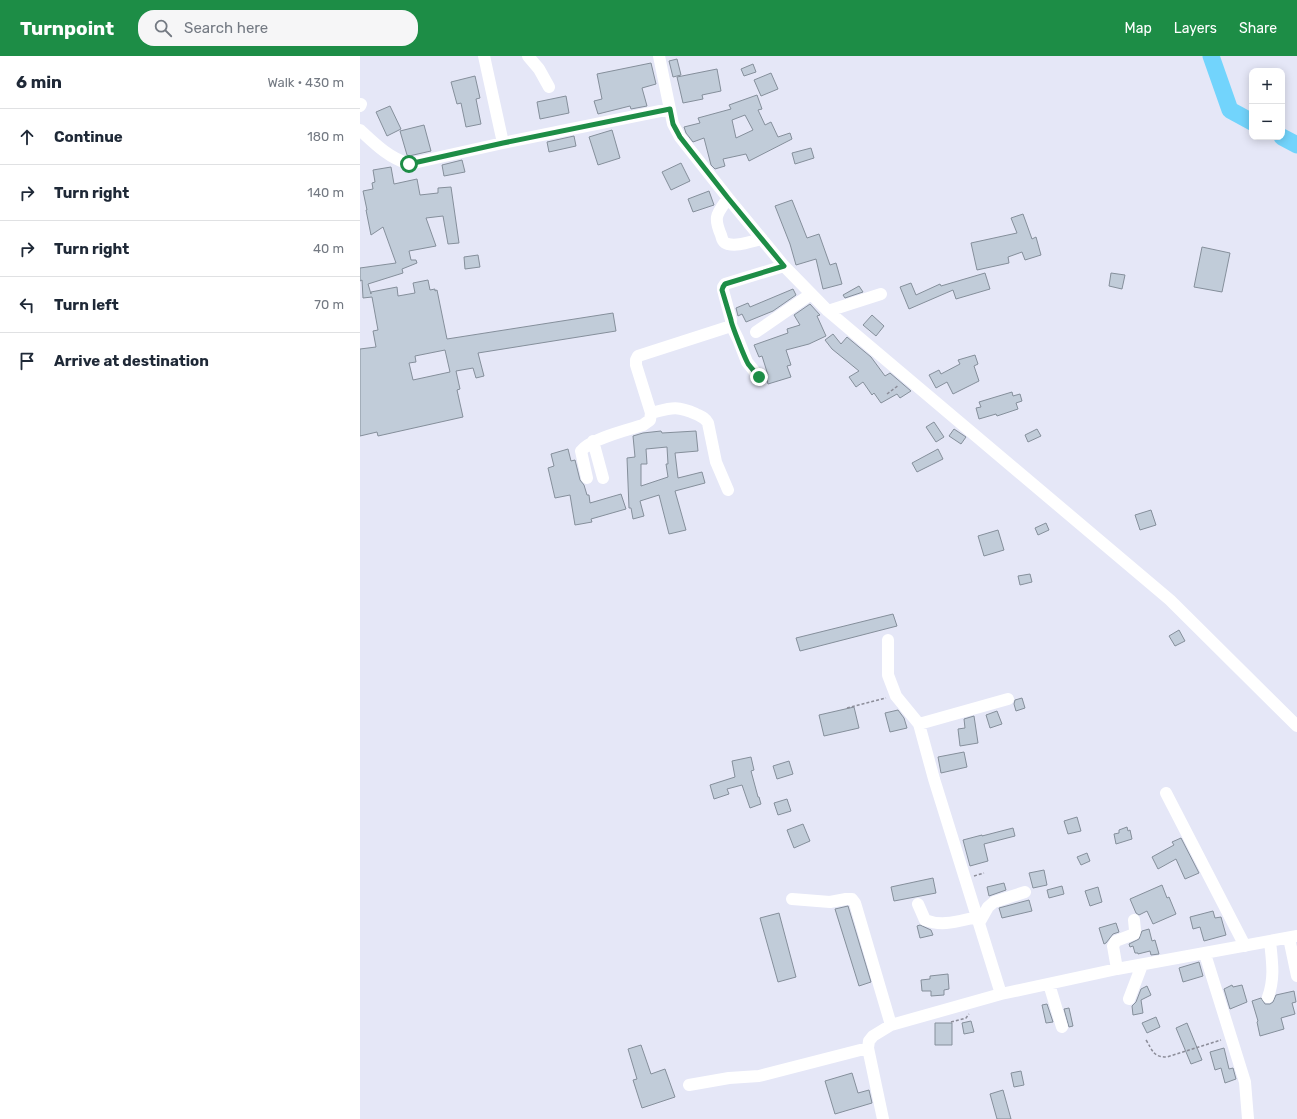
<!DOCTYPE html>
<meta charset="utf-8">
<style>
:root{--surface:#fff;--page:#f6f6f7;--text:#1f2937;--muted:#747a83;--line:#e0e1e3;--accent:#1d8d46}
body{margin:0;font-family:Rubik,sans-serif;background:var(--page);color:var(--text)}
.controls{position:absolute;right:12px;top:12px;display:grid;overflow:hidden;border-radius:8px;box-shadow:0 2px 10px #0003}
.controls button{width:36px;height:36px;display:grid;place-items:center;padding:0;border:0;border-bottom:1px solid var(--line);background:var(--surface);color:var(--text);font:20px sans-serif}
.stop{position:absolute;width:12px;height:12px;margin:-9px;border:3px solid #1d8d46;border-radius:50%;background:#fff}
.stop.end{background:#1d8d46;border-color:#fff;box-shadow:0 1px 4px #0008}
.list{margin:0;padding:0;list-style:none}
h2{display:flex;justify-content:space-between;align-items:center;height:52px;margin:0;padding:0 16px;font-size:17px}
h2 small{font-size:13px;font-weight:400;color:var(--muted)}
.list li{display:grid;grid-template-columns:26px 1fr auto;gap:12px;align-items:center;box-sizing:border-box;height:56px;padding:0 16px;border-top:1px solid var(--line)}
.list b{display:block;font-size:15px;white-space:nowrap}
.list em{font-size:13px;font-style:normal;color:var(--muted)}
.icon{flex:none;width:22px;height:22px;fill:none;stroke:currentColor;stroke-width:2;stroke-linecap:round;stroke-linejoin:round}
.map{position:relative;flex:none;width:937px;height:1063px;overflow:hidden}
header{display:flex;align-items:center;gap:24px;box-sizing:border-box;height:56px;padding:0 20px;background:var(--accent);color:#fff}
header strong{font-size:19px}
nav{display:flex;gap:22px;margin-inline-start:auto;font-size:14px}
.search{width:280px;height:36px;background:var(--page);display:flex;align-items:center;gap:10px;box-sizing:border-box;padding:0 14px;border-radius:16px;color:var(--muted);font-size:15px}
main{display:flex}
aside{flex:1;background:var(--surface)}
.map>svg:first-child{display:block}
</style>
<header>
<strong>Turnpoint</strong>
<div class="search"><svg class="icon" aria-label="search" viewBox="0 0 24 24"><circle cx="10" cy="10" r="6"/><path d="M15 15l6 6"/></svg>Search here</div>
<nav><a>Map</a><a>Layers</a><a>Share</a></nav>
</header>
<main>
<aside>
<h2>6 min<small>Walk · 430 m</small></h2>
<ul class="list">
<li><svg class="icon" aria-label="ahead" viewBox="0 0 24 24"><path d="M12 20V5M6 11l6-6 6 6"/></svg><div><b>Continue</b></div><em>180 m</em></li>
<li><svg class="icon" aria-label="right" viewBox="0 0 24 24"><path d="M7 20v-9h11M14 6l5 5-5 5"/></svg><div><b>Turn right</b></div><em>140 m</em></li>
<li><svg class="icon" aria-label="right" viewBox="0 0 24 24"><path d="M7 20v-9h11M14 6l5 5-5 5"/></svg><div><b>Turn right</b></div><em>40 m</em></li>
<li><svg class="icon" aria-label="left" viewBox="0 0 24 24"><path d="M17 20v-9H6M10 6l-5 5 5 5"/></svg><div><b>Turn left</b></div><em>70 m</em></li>
<li><svg class="icon" aria-label="arrive" viewBox="0 0 24 24"><path d="M6 21V4h12l-3 4 3 4H6"/></svg><div><b>Arrive at destination</b></div></li>
</ul>
</aside>
<div class="map">
<svg width="937" height="1063" viewBox="0 0 937 1063">
<rect width="100%" height="100%" fill="#e5e7f7"/>
<g fill="none" stroke-linecap="round" stroke-linejoin="round">
<path stroke="#72d4fc" stroke-width="17" d="M 851,0 L 870,54 L 892,66
M 922,81 L 937,89"/>
</g>
<path fill="#c1ccd9" stroke="#858f9b" fill-rule="evenodd" d="M 317,3 L 321,19 L 313,21 L 309,5 Z
M 291,7 L 296,28 L 282,32 L 287,50 L 271,53 L 270,50 L 238,58 L 234,45 L 242,43 L 237,18 Z
M 393,8 L 396,16 L 384,20 L 381,13 Z
M 357,13 L 361,35 L 342,39 L 343,43 L 323,47 L 317,21 Z
M 411,17 L 418,33 L 401,40 L 394,24 Z
M 115,20 L 120,42 L 116,43 L 121,68 L 106,71 L 101,47 L 97,48 L 91,26 Z
M 397,39 L 402,53 L 398,54 L 405,69 L 411,66 L 418,81 L 430,77 L 432,83 L 389,105 L 386,98 L 363,103 L 365,110 L 355,113 L 351,109 L 344,82 L 333,86 L 326,77 L 324,71 L 340,67 L 338,62 L 371,53 L 369,49 ZM 385,59 L 393,74 L 376,82 L 372,64 Z
M 206,40 L 209,57 L 180,63 L 177,46 Z
M 30,50 L 41,73 L 27,80 L 16,56 Z
M 64,69 L 71,95 L 49,100 L 47,99 L 40,75 Z
M 252,74 L 260,102 L 238,109 L 229,81 Z
M 214,80 L 216,90 L 189,96 L 187,86 Z
M 451,92 L 454,102 L 435,108 L 432,97 Z
M 102,104 L 105,116 L 84,120 L 82,109 Z
M 321,107 L 330,125 L 311,134 L 302,116 Z
M 31,111 L 34,128 L 57,123 L 60,139 L 78,137 L 78,132 L 91,131 L 99,187 L 88,188 L 83,160 L 66,162 L 76,190 L 49,195 L 51,204 L 56,204 L 57,207 L 42,213 L 43,217 L 8,228 L 11,238 L 11,236 L 37,231 L 38,240 L 55,237 L 53,227 L 68,224 L 70,234 L 75,233 L 75,235 L 77,234 L 87,283 L 253,257 L 256,275 L 118,297 L 124,320 L 116,322 L 113,312 L 96,315 L 100,333 L 97,334 L 103,361 L 18,380 L 17,376 L 0,380 L 0,293 L 16,291 L 13,275 L 18,274 L 12,241 L 3,242 L 2,224 L 0,225 L 0,212 L 36,207 L 23,171 L 11,179 L 6,154 L 7,154 L 3,135 L 13,133 L 12,127 L 15,126 L 13,114 ZM 85,294 L 90,316 L 53,324 L 49,307 L 56,306 L 55,300 Z
M 349,135 L 354,149 L 333,156 L 328,143 Z
M 432,144 L 447,182 L 459,178 L 470,209 L 476,207 L 482,228 L 463,233 L 456,203 L 436,209 L 430,188 L 415,150 Z
M 663,158 L 672,183 L 676,181 L 681,199 L 665,204 L 662,196 L 648,201 L 649,207 L 617,214 L 611,187 L 657,177 L 651,162 Z
M 842,191 L 870,197 L 862,236 L 834,231 Z
M 118,199 L 120,211 L 105,213 L 104,201 Z
M 625,217 L 630,233 L 596,243 L 593,234 L 549,253 L 540,231 L 551,227 L 556,239 L 580,228 L 581,230 Z
M 751,217 L 765,219 L 762,233 L 749,230 Z
M 499,230 L 503,236 L 485,242 L 483,239 Z
M 433,233 L 436,239 L 413,255 L 386,266 L 382,258 L 378,260 L 376,252 L 388,247 L 390,251 Z
M 450,248 L 460,259 L 457,260 L 466,280 L 449,288 L 426,294 L 431,309 L 427,310 L 431,321 L 408,328 L 406,320 L 408,319 L 402,300 L 399,301 L 394,289 L 428,277 L 427,273 L 440,269 L 434,259 Z
M 512,259 L 524,270 L 516,280 L 503,269 Z
M 473,278 L 481,288 L 487,281 L 511,301 L 525,320 L 530,317 L 551,335 L 540,342 L 537,338 L 521,347 L 514,337 L 512,339 L 503,326 L 496,331 L 489,321 L 499,315 L 472,293 L 465,284 Z
M 615,299 L 618,308 L 614,310 L 619,325 L 593,338 L 587,326 L 576,332 L 569,319 L 579,314 L 581,318 L 600,308 L 598,304 Z
M 652,336 L 653,340 L 660,338 L 662,345 L 656,347 L 658,353 L 637,360 L 636,358 L 619,363 L 616,352 L 621,351 L 619,346 Z
M 574,366 L 584,381 L 576,386 L 566,371 Z
M 594,373 L 606,381 L 601,388 L 589,380 Z
M 677,373 L 681,380 L 668,386 L 665,379 Z
M 301,375 L 302,377 L 336,375 L 338,395 L 315,397 L 318,422 L 342,416 L 345,427 L 315,435 L 326,474 L 309,478 L 299,439 L 280,445 L 284,460 L 273,463 L 271,452 L 269,452 L 267,402 L 275,401 L 273,380 L 283,377 ZM 307,391 L 308,408 L 306,408 L 308,421 L 281,430 L 281,408 L 287,408 L 286,393 Z
M 208,393 L 211,405 L 215,404 L 220,424 L 224,429 L 227,439 L 229,439 L 230,447 L 261,438 L 266,453 L 231,463 L 232,466 L 215,469 L 210,439 L 195,442 L 188,412 L 194,410 L 191,398 Z
M 578,393 L 583,403 L 557,416 L 552,407 Z
M 791,454 L 796,469 L 780,474 L 775,459 Z
M 686,467 L 689,474 L 678,479 L 675,472 Z
M 638,474 L 644,494 L 624,500 L 618,480 Z
M 670,518 L 672,526 L 660,529 L 658,520 Z
M 533,558 L 537,570 L 440,595 L 436,582 Z
M 819,574 L 825,585 L 815,590 L 809,580 Z
M 662,642 L 665,652 L 656,655 L 654,648 L 655,644 Z
M 494,651 L 499,672 L 464,680 L 459,659 Z
M 538,654 L 544,662 L 547,672 L 530,676 L 525,657 Z
M 637,655 L 642,668 L 630,672 L 626,659 Z
M 614,660 L 618,687 L 600,690 L 598,673 L 605,672 L 604,663 Z
M 604,696 L 607,711 L 581,717 L 578,701 Z
M 391,701 L 394,714 L 391,715 L 398,741 L 399,741 L 401,748 L 390,752 L 382,729 L 367,733 L 369,738 L 354,743 L 350,729 L 375,721 L 372,705 Z
M 429,705 L 433,718 L 417,723 L 413,710 Z
M 427,743 L 431,755 L 418,759 L 414,747 Z
M 717,761 L 721,775 L 708,778 L 704,765 Z
M 443,768 L 450,785 L 434,792 L 427,774 Z
M 767,771 L 768,775 L 770,774 L 772,783 L 756,788 L 754,778 L 759,777 L 759,774 Z
M 653,772 L 655,780 L 624,788 L 628,805 L 610,810 L 603,784 L 622,779 L 622,780 Z
M 821,782 L 839,817 L 825,823 L 816,803 L 798,813 L 792,801 L 814,789 L 812,786 Z
M 727,797 L 730,805 L 721,809 L 717,801 Z
M 684,814 L 687,829 L 673,832 L 669,817 Z
M 573,822 L 576,837 L 534,845 L 531,831 Z
M 644,827 L 646,834 L 629,840 L 627,831 Z
M 802,829 L 807,842 L 809,841 L 816,858 L 793,868 L 787,855 L 779,859 L 776,857 L 770,843 Z
M 702,830 L 704,838 L 689,842 L 687,834 Z
M 738,831 L 742,846 L 730,850 L 725,835 Z
M 669,844 L 672,855 L 642,862 L 639,852 Z
M 488,850 L 511,926 L 499,930 L 475,853 Z
M 853,855 L 855,862 L 861,861 L 866,879 L 844,885 L 840,871 L 833,873 L 830,861 Z
M 419,857 L 436,921 L 418,926 L 400,862 Z
M 756,867 L 759,876 L 753,878 L 746,887 L 744,888 L 739,872 Z
M 560,869 L 571,874 L 573,879 L 560,882 L 557,870 Z
M 789,873 L 792,885 L 795,884 L 799,898 L 791,899 L 790,895 L 778,898 L 778,897 L 775,897 L 773,890 L 770,891 L 769,888 L 779,883 L 782,875 Z
M 839,906 L 843,920 L 823,926 L 819,912 Z
M 588,918 L 589,933 L 584,934 L 584,939 L 571,940 L 571,935 L 562,935 L 561,924 L 570,923 L 570,920 Z
M 872,929 L 873,931 L 882,929 L 887,946 L 870,953 L 864,933 Z
M 787,930 L 791,939 L 781,944 L 783,957 L 773,959 L 772,950 L 776,946 L 781,933 Z
M 934,935 L 936,946 L 932,947 L 935,958 L 921,962 L 924,973 L 900,980 L 897,966 L 898,965 L 892,945 L 901,942 L 905,948 L 910,948 L 913,946 L 916,939 Z
M 687,948 L 693,966 L 686,967 L 682,949 Z
M 709,952 L 713,970 L 709,971 L 704,953 Z
M 796,961 L 800,971 L 787,977 L 782,967 Z
M 611,965 L 614,976 L 604,978 L 602,967 Z
M 575,967 L 592,967 L 592,989 L 575,989 Z
M 827,967 L 842,1004 L 831,1008 L 816,972 Z
M 281,989 L 291,1018 L 305,1013 L 315,1041 L 282,1052 L 273,1024 L 277,1023 L 268,993 Z
M 864,992 L 869,1013 L 873,1012 L 876,1023 L 865,1027 L 861,1012 L 855,1014 L 850,996 Z
M 661,1015 L 664,1029 L 654,1031 L 651,1017 Z
M 492,1017 L 498,1037 L 509,1034 L 512,1047 L 475,1058 L 465,1025 Z
M 643,1034 L 651,1063 L 637,1063 L 630,1038 Z"/>
<g fill="none" stroke-linecap="round" stroke-linejoin="round">
<path stroke="#8c8d99" stroke-width="1.5" stroke-dasharray="3 2" stroke-linecap="butt" d="M 527,338 L 539,329
M 487,652 L 526,642
M 614,820 L 624,817
M 591,966 L 606,962 L 609,958
M 786,984 C 793,995 793,1001 807,1001 L 861,984"/>
<path stroke="#fff" stroke-width="12" d="M 124,0 L 143,87
M 168,0 L 179,13 L 189,31
M 299,0 L 313,68 L 320,81 L 368,142 L 424,210 L 468,255 L 810,544 L 937,670
M 0,50 L 1,48
M 0,74 C 15,88 29,102 49,108 L 143,87 L 310,53
M 368,142 C 357,158 353,160 361,179 C 362,183 363,187 368,188 C 378,191 391,185 402,183
M 468,255 L 521,238
M 371,269 L 378,283 L 387,306 L 399,321
M 396,276 L 451,238
M 291,357 C 311,352 316,349 336,358 C 342,361 345,362 348,367 L 356,406 L 368,434
M 233,385 L 243,422
M 227,422 L 221,395 C 230,383 267,374 283,369 L 290,364 L 291,357 L 276,309 L 276,304 L 278,300 L 368,271 L 371,269 L 371,264 L 363,234 L 363,231 L 365,228 L 424,210
M 528,584 L 528,619 L 536,640 L 559,668 L 574,723 L 641,938
M 559,668 L 648,643
M 806,737 L 885,890
M 432,843 L 470,846 L 486,843 L 492,843 L 495,847 L 531,969
M 558,848 L 565,864 C 583,871 598,865 617,861
M 619,867 L 628,851 L 634,846 L 665,836
M 929,882 L 937,920
M 845,898 L 885,1026 L 888,1063
M 757,913 L 753,890 L 756,885 L 774,878 L 775,874 L 774,864
M 689,928 L 702,971
M 908,941 C 915,922 912,905 910,885
M 769,943 L 782,909
M 329,1029 L 369,1022 L 399,1020 L 508,992
M 523,1063 L 508,992 L 509,985 L 513,980 L 531,969 L 641,938 L 757,913 L 937,880"/>
</g>
<g fill="none" stroke-linecap="round" stroke-linejoin="round">
<path stroke="#1d8d46" stroke-width="5" d="M 49,108 L 143,87 L 310,53 L 313,68 L 320,81 L 368,142 L 424,210 L 365,228 L 363,231 L 362,234 L 371,264 C 371,267 386,306 389,309 C 392,313 396,317 399,321"/>
</g>
</svg>
<div class="controls">
<button>+</button>
<button>−</button>
</div>
<div class="stop" style="left:49px;top:108px"></div>
<div class="stop end" style="left:399px;top:321px"></div>
</div>
</main>
